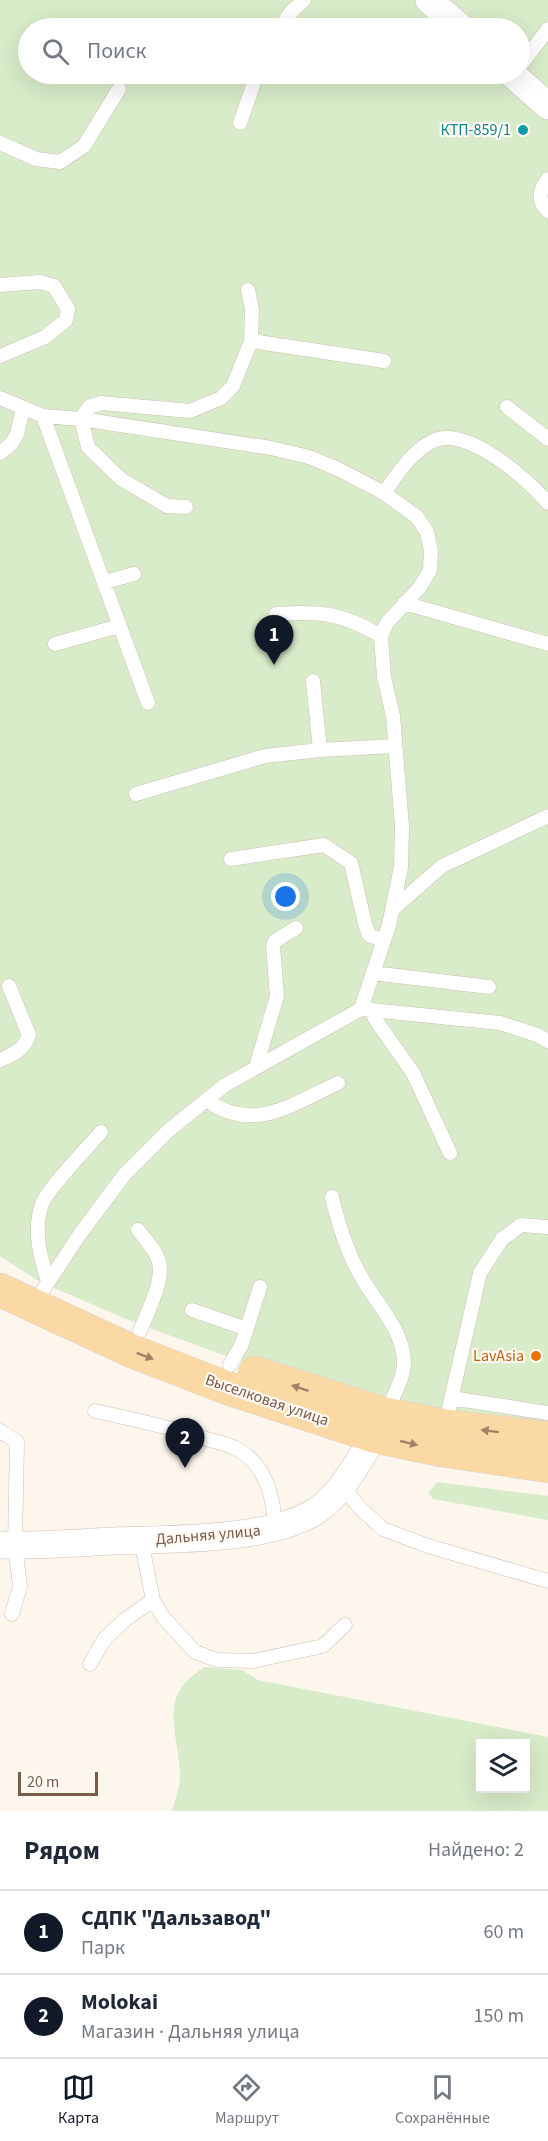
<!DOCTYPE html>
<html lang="ru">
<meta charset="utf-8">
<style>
:root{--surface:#fff;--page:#f6f6f7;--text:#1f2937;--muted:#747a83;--line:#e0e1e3;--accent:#111827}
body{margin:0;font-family:"Source Sans 3",sans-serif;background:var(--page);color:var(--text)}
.controls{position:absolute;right:18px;bottom:18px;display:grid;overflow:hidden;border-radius:0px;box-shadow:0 6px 24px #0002}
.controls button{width:54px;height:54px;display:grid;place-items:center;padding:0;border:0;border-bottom:2px solid var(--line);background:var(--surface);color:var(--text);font:30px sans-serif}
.scale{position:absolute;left:18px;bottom:15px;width:80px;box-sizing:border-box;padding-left:6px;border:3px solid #7a5c4d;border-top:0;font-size:16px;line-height:21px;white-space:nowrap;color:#7a5c4d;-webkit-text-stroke:4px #fffaf3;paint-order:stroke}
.you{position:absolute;left:286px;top:897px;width:21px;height:21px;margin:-15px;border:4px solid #fff;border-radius:50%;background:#1a73e8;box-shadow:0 0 0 9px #1a73e833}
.badge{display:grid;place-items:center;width:39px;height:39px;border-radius:50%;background:var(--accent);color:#fff;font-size:20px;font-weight:700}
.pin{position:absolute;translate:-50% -50px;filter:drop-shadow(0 2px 3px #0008)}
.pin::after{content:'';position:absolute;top:32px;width:21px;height:18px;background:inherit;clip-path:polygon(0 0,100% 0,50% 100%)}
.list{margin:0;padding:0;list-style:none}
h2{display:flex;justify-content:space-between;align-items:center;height:78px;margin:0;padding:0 24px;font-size:26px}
h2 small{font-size:20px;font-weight:400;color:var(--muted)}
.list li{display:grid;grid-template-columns:39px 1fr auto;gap:18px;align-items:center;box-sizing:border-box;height:84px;padding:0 24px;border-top:2px solid var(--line)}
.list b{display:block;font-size:22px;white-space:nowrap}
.list p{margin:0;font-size:20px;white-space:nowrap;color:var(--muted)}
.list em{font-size:20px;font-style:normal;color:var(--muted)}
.icon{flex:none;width:33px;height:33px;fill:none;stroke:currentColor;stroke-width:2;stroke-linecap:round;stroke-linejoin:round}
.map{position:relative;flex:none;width:548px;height:1811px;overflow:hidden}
.search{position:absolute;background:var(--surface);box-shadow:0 6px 24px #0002;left:18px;right:18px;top:18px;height:66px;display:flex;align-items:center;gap:15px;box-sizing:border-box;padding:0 21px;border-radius:33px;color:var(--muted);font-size:22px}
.sheet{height:246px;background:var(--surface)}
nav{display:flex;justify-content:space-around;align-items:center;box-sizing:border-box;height:84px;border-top:2px solid var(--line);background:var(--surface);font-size:16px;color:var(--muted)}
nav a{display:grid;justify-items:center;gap:3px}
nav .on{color:var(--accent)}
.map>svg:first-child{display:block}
</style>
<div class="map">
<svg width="548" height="1811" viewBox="0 0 548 1811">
<rect width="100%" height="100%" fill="#fdf6ec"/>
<path fill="#d8ecc9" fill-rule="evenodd" d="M 0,0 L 548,0 L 548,1434 L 302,1384 L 133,1322 L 40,1282 L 0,1256 ZM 28,28 L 520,28 L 520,74 L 28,74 Z
M 437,1482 L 548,1496 L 548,1520 L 433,1499 L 428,1493 Z
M 204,1667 L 242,1670 L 258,1680 L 548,1737 L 548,1811 L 172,1811 C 175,1800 180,1787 180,1775 C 180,1744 162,1707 186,1682 C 191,1676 198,1672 204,1667 ZM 480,1744 L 526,1744 L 526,1788 L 480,1788 Z"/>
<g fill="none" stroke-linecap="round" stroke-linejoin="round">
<g stroke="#d1beb0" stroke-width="15">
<path id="service" d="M 280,28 L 291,12 L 304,0
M 520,66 L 548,29
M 240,123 L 257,74
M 0,143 L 36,159 L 60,162 L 84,146 L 119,89
M 548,179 C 539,190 537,201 548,211
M 0,285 L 40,282 L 54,286 L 68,309 L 66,320 L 45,337 L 0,356
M 251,341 L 384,361
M 0,398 L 43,416 L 148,703
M 507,407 L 548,439
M 43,416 L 81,419 L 271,448 L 309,457 L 338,469 L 384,493 L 417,517 L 427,532 L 431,551 L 430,570 L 420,587 L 387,623 L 381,636 L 384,677 L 393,716 L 402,826 L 401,867 L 389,925 L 361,1009 L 225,1085 L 169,1130 L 124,1175 L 80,1234 L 43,1290
M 0,453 L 12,443 L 17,434 L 23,409
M 384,493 C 398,474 410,453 431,442 C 464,423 528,479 548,503
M 186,507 L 167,506 L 121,479 L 88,447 L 81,419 L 89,407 L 101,403 L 190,411 L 221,398 L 233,386 L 251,341 L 252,309 L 248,290
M 105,582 L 134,574
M 404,603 L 548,644
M 276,614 C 320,611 343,613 381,636
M 55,644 L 119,626
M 313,681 L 320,750
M 136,794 L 265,756 L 320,750 L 394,746
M 231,859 L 324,845 L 351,863 L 365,924 L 369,935 L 384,941
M 392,910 L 442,866 L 548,816
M 373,973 L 489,987
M 361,1009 L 500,1023 L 537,1035 L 548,1041
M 370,1009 L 377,1022 L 413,1073 L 450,1153
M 0,1060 C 14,1054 24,1050 29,1035 L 9,986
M 256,1067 L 277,996 L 273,946 L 275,941 L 296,928
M 207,1100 C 253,1134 293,1104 338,1083
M 332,1197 C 339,1227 348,1256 365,1283 C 380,1308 403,1331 404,1362 C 404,1379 392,1399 385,1414
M 138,1230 C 146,1240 156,1250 159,1262 C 164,1281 147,1313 140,1331
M 48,1281 C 40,1257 33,1229 42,1204 C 48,1188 88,1147 101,1132
M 192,1310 L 247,1329
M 230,1365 L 242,1344 L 260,1287
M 451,1398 L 548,1413
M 95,1411 C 128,1418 161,1425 193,1435 C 207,1440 224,1442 237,1449 C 267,1465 274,1498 275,1528
M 445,1426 L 480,1273 L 502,1239 L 521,1225 L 548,1227
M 0,1431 L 17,1442 L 15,1546 L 20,1586 L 12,1614
M 342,1486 L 360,1508 L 383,1529 L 428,1546 L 548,1581
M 153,1600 L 163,1617 L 195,1652 L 217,1660 L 253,1661 L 323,1646 L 345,1625
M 90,1664 L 105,1638 L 126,1619 L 153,1600 L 141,1540"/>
</g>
<g stroke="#d1beb0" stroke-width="28">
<path id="minor" d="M 429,0 L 461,28
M 512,74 L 548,106
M 0,1545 C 38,1546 76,1543 114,1541 C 169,1539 270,1541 316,1511 C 342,1494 358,1462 374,1436"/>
</g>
<g stroke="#dad1cd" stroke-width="34">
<path id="primary" d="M 0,1290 L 134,1352 L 227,1388 L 374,1436 L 441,1450 L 548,1466
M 255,1373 L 385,1414 L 445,1426 L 548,1438"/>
</g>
<use href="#service" stroke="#fff" stroke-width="14"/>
<use href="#minor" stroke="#fff" stroke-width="27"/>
<use href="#primary" stroke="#fbd9a5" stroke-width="33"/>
</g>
<defs><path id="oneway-solid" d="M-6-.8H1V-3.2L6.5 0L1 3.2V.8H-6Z" transform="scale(1.5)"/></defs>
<g fill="#a18267">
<use href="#oneway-solid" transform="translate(145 1356) rotate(21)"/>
<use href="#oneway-solid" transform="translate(300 1388) rotate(-162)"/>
<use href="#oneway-solid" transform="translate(490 1431) rotate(-173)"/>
<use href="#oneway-solid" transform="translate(409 1443) rotate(13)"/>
</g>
<circle fill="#0f9aa8" stroke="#fffaf3" stroke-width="2" cx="523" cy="130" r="6"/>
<circle fill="#e8710a" stroke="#fffaf3" stroke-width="2" cx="536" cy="1356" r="6"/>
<g text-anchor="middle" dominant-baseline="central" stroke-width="4.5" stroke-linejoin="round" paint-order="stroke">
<g font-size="16" fill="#0d838f" stroke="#fffaf3" text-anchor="end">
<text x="511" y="130">КТП-859/1</text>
</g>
<g font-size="16" fill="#c56008" stroke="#fffaf3" text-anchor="end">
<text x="524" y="1356">LavAsia</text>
</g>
<g font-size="16" fill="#7a5c4d" stroke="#fffaf3">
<text transform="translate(267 1400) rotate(19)">Выселковая улица</text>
<text transform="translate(208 1535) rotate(-5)">Дальняя улица</text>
</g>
</g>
</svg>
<div class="controls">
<button><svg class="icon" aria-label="layers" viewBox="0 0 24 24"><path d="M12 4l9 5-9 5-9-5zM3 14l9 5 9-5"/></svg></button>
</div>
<div class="scale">20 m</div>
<div class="you"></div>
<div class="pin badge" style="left:274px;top:665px">1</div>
<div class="pin badge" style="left:185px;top:1468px">2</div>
<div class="search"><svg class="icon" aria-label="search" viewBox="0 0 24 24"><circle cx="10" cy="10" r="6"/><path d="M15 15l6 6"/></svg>Поиск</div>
</div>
<section class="sheet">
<h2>Рядом<small>Найдено: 2</small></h2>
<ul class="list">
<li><span class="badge">1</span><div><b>СДПК &quot;Дальзавод&quot;</b><p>Парк</p></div><em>60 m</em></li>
<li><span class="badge">2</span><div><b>Molokai</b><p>Магазин · Дальняя улица</p></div><em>150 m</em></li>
</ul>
</section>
<nav>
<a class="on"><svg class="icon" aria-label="map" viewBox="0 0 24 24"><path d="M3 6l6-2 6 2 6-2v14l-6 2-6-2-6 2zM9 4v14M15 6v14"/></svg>Карта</a>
<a><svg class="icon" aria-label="directions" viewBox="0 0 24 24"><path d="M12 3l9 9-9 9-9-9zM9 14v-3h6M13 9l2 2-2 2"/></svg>Маршрут</a>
<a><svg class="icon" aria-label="saved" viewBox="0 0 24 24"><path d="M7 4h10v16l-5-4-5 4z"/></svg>Сохранённые</a>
</nav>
